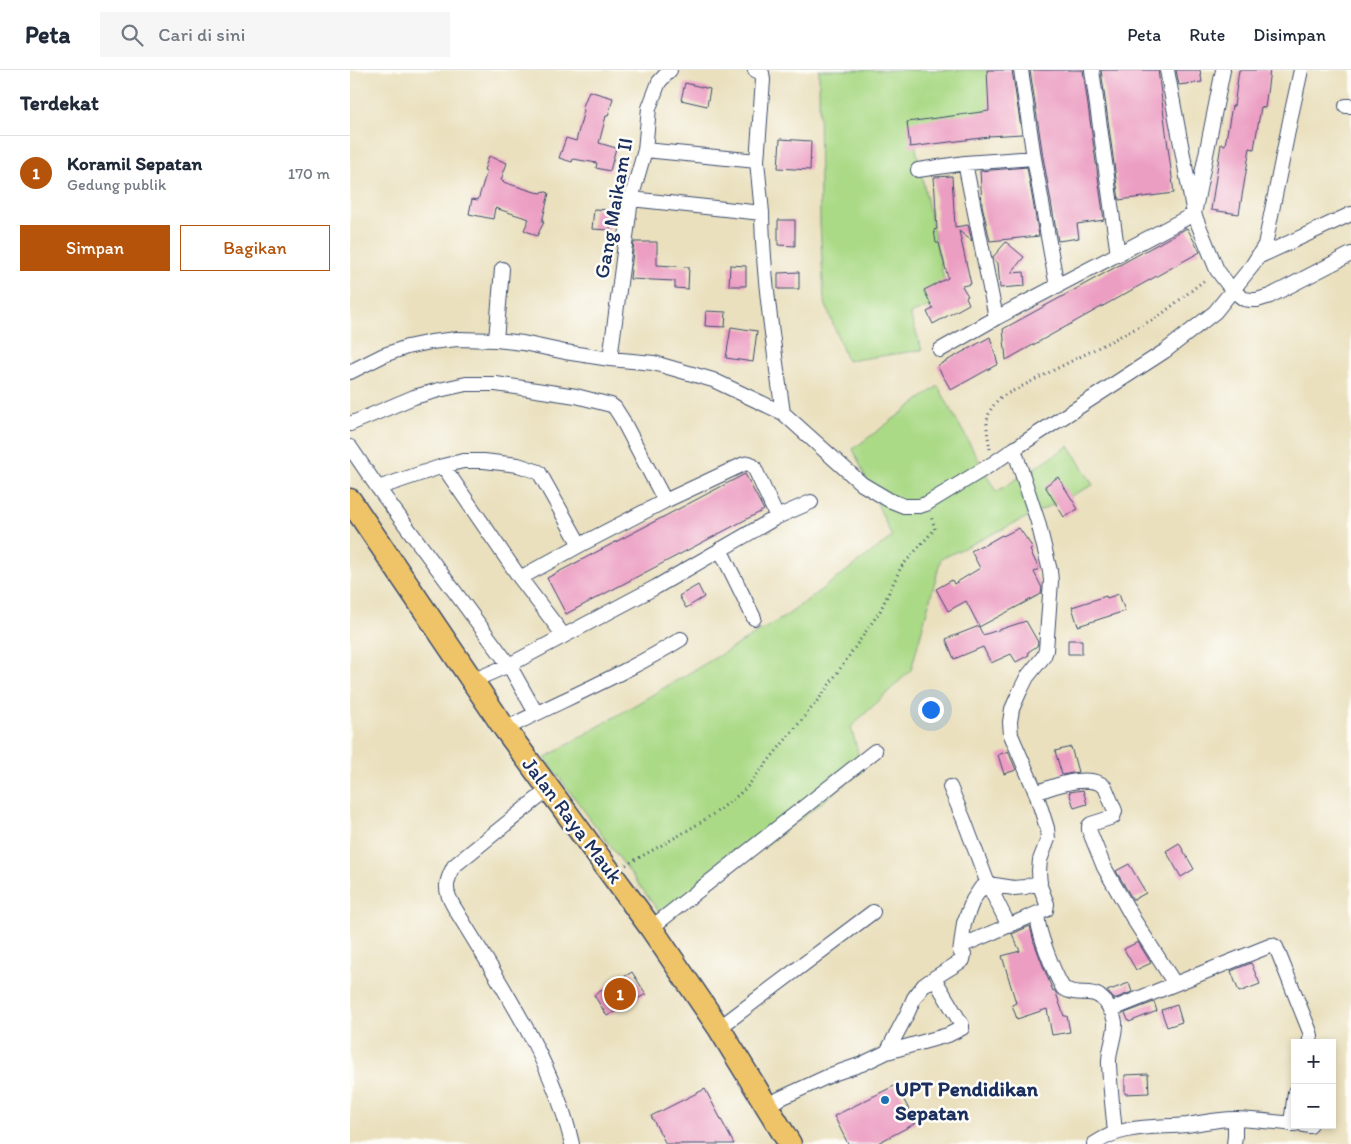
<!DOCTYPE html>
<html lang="id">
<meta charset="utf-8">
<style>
:root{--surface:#fff;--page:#f6f6f7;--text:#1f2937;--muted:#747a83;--line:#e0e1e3;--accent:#b45309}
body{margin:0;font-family:Itim,sans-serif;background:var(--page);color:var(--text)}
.controls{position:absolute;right:15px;bottom:15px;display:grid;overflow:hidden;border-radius:0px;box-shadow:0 2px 8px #0003}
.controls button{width:45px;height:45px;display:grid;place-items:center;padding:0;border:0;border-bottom:1px solid var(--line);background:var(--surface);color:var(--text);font:25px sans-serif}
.you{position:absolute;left:580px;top:639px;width:18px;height:18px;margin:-12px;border:4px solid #fff;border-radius:50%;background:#1a73e8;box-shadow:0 0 0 8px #1a73e833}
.badge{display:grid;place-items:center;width:32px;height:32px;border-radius:50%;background:var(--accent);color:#fff;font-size:16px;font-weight:700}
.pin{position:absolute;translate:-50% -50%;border:2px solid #fff;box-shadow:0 1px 5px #0006}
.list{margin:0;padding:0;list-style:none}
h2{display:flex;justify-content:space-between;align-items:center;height:65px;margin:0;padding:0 20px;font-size:21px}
h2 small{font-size:16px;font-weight:400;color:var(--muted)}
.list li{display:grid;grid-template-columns:32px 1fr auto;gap:15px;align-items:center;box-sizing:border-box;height:75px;padding:0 20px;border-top:1px solid var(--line)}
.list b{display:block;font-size:19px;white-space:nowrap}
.list p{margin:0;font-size:16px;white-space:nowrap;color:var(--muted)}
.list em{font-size:16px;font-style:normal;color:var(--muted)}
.actions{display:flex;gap:10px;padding:15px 20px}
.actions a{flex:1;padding:11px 0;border:1px solid var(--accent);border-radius:0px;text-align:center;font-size:18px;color:var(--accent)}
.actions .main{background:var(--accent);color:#fff}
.icon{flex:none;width:28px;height:28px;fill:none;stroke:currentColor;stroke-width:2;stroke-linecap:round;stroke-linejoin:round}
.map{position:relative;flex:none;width:1001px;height:1074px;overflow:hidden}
header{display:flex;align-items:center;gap:30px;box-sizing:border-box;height:70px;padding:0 25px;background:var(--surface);border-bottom:1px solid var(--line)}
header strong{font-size:24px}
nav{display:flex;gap:28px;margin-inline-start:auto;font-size:18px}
.search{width:350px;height:45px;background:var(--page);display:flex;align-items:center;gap:12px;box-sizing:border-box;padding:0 18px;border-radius:0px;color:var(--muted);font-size:19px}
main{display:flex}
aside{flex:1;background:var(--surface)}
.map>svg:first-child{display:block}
</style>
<header>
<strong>Peta</strong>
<div class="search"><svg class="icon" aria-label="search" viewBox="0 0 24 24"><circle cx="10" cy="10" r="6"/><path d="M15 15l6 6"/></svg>Cari di sini</div>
<nav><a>Peta</a><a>Rute</a><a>Disimpan</a></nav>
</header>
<main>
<aside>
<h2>Terdekat<small></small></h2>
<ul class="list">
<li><span class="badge">1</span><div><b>Koramil Sepatan</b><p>Gedung publik</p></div><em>170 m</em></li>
</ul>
<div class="actions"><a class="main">Simpan</a><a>Bagikan</a></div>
</aside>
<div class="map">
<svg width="1001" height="1074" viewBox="0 0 1001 1074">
<rect width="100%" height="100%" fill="#fdfcf7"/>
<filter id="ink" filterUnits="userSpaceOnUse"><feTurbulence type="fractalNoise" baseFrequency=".02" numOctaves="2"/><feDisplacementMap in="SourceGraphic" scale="10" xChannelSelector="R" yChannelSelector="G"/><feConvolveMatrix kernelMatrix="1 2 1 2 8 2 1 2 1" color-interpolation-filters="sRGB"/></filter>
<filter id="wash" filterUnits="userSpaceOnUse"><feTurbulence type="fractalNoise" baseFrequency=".0096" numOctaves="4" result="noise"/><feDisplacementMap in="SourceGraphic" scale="20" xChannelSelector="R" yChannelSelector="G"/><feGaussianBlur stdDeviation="1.12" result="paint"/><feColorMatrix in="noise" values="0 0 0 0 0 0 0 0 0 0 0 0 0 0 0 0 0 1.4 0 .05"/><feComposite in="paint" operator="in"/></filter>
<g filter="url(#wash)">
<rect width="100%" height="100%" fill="#eae0be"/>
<path fill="#abda87" stroke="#638472" d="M 469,0 L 645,0 L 651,44 L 563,64 L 598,229 L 560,244 L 572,280 L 497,291 L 474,230 L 470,153 Z
M 588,316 L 646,422 L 719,376 L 743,415 L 591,489 L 561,600 L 501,657 L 513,701 L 316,851 L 195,688 L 436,546 L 542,467 L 503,379 Z"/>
<g id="blocks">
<path fill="#ec9dc2" d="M 637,0 L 662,0 L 672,64 L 638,66 L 639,67 L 560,77 L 557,52 L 639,41 Z
M 680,0 L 733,0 L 754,150 L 727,154 L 729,168 L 708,171 L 693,87 Z
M 751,0 L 808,0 L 824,123 L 769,130 Z
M 826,0 L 850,0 L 852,12 L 829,15 Z
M 889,0 L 920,0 L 915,38 L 911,37 L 904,79 L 900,78 L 889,144 L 861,140 L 871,74 L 875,75 L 882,36 L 884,36 Z
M 335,13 L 360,19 L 357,36 L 331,30 Z
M 239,21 L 263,28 L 258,46 L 256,46 L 249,73 L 266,78 L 260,101 L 246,98 L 247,93 L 223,89 L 222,92 L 209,88 L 216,68 L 226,71 L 234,40 L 232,39 Z
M 430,69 L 461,71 L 460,100 L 428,98 Z
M 139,86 L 157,93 L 151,110 L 154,111 L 153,112 L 185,122 L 192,123 L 193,121 L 199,123 L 192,152 L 194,152 L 187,166 L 174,160 L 179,149 L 145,138 L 143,149 L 119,144 L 122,129 L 128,130 L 137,101 L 134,100 Z
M 677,97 L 689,166 L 640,171 L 632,135 L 630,101 Z
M 602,106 L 605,157 L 618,155 L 622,171 L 609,161 L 621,214 L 612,216 L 618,226 L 616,227 L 619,234 L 583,254 L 577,242 L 583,239 L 574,220 L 598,208 L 589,173 L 586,173 L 584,160 L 587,159 L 584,107 Z
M 244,139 L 261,140 L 260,160 L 242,159 Z
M 428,150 L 445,150 L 445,176 L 428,175 Z
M 837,158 L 850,182 L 656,290 L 653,259 Z
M 284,172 L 307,172 L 307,195 L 339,197 L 338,219 L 325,218 L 325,211 L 280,209 Z
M 656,172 L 674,187 L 661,203 L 674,202 L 675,216 L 650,218 L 648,193 L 643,189 L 643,187 Z
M 380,195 L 396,196 L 396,216 L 379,216 Z
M 449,202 L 449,219 L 428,219 L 428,203 Z
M 356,241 L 376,242 L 375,257 L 355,256 Z
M 381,257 L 407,261 L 403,292 L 376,288 Z
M 640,267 L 648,294 L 601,320 L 587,296 Z
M 395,404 L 414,440 L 216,544 L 197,508 Z
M 708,407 L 728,439 L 714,447 L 695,416 Z
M 669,458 L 683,478 L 680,480 L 689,499 L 684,502 L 692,518 L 691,524 L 629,557 L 633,565 L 676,551 L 688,572 L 687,576 L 678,582 L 679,585 L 666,592 L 661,584 L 641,593 L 633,577 L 604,589 L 596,569 L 629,556 L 616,531 L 598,541 L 586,519 L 602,510 L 604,514 L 630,498 L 621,481 L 632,475 L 633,476 L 652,465 L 653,466 Z
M 348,515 L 354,527 L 336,538 L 329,526 Z
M 769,524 L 775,541 L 728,556 L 722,537 L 756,526 L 757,528 Z
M 718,570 L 732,570 L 732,584 L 718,584 Z
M 721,677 L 728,702 L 712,705 L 705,681 Z
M 658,681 L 666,700 L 654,704 L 648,685 Z
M 733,720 L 737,734 L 724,738 L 719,722 Z
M 829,773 L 844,799 L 831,807 L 816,781 Z
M 779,794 L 796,823 L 783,830 L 766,801 Z
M 680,856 L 684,872 L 693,896 L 703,921 L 704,920 L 706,923 L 714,946 L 717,946 L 720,962 L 702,965 L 697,939 L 667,949 L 662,935 L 666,933 L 652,886 L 670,881 L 662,864 Z
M 788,872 L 801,893 L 786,900 L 774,879 Z
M 901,893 L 910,914 L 889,922 L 881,901 Z
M 282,902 L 296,924 L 257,946 L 244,925 Z
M 779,913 L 782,922 L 764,929 L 757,921 Z
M 804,932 L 807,941 L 779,952 L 775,943 Z
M 827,935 L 832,952 L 817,957 L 811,940 Z
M 798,1004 L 799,1023 L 775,1024 L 775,1005 Z
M 546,1015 L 566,1053 L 526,1074 L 498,1074 L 484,1046 Z
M 355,1019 L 384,1074 L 316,1074 L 301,1046 Z"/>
</g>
</g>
<g filter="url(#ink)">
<use href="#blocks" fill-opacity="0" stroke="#3a4a6c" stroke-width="1"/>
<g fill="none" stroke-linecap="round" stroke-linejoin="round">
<g stroke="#3a4a6c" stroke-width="16">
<path id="street" d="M 405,0 L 412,3 L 413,10 L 407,91
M 671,0 L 684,88
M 742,0 L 768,185
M 873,0 L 844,144 L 867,200 L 882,220 L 894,229 L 901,230 L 907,230 L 920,226 L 1001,184
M 996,36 L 1001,36
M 615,93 L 646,248
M 568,100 L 615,93 L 684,88 L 707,217
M 281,129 L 412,143 L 407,91 L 295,80
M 412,143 C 413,209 424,278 433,343
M 908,187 L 1001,144
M 146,270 L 152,199
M 590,280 L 646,248 L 844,144 L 817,0
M 260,289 L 281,129 L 295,80 L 299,38 L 309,12 L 320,0
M 0,302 L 34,285 L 57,277 L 81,272 L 107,269 L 146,270 L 173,273 L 215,282 L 260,289 L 304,293 L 363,310 L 433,343 L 512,414 L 539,430 L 554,436 L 569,436 L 576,434 L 642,394 L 664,379 L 815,281 L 865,242 L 902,196 L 915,175 L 942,41 L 951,0
M 0,354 L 64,327 L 89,320 L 116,314 L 146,314 L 226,326 L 261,335 L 265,338 L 272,349 L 315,431
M 0,377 L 28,418 L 159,595 L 186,643
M 664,379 L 688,452 L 700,501 L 701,511 L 696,580 L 694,586 L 677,607 L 670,621 L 662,639 L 660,652 L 661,665 L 686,723 L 697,758 L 698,769 L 690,790 L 689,801 L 690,816 L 697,834 L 696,840 L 688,843 C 685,857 705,905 713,918 C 727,927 738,919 749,926 C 757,932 763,942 765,952 C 766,966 758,980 759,994 C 760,1017 763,1040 765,1063
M 93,396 L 170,508 L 214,566
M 28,418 L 93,396 L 113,391 L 134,391 L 168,395 L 189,402 L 230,475
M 370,479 L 404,548
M 170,508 L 230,475 L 315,431 L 394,394 L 399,393 L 404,397 L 427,447
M 122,611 L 159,595 L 306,517 L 427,447 L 461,432
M 155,659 C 214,629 275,604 331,569
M 600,717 L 614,750 L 638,814 L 659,856
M 199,719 L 104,796 C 95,813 94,820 104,837 C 149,912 202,987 222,1074
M 686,723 C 703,716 740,703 755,717 L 765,741 L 763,747 L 741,754 L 739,756 L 739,760 L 754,797 L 784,850 L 825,914
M 301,858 L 525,681
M 611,876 L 614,853 L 623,830 L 631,818 L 638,814 L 664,818 L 675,817 L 690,812
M 760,940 L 922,875 L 926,877 L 960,962 L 961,966 L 959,973
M 369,958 L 523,842
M 537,982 L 558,942 L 564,928 L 574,915 L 584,908
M 416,1035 L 483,1004 L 512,994 L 537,982 L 598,965 L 612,958 L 612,955 L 584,908 L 613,890 L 614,885 L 610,881 L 611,876 L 688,843
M 941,1054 L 945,1022
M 954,1055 L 960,1056
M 744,1074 C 772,1054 805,1058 837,1055 C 853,1053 871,1048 887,1049 C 906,1050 926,1052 945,1054
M 884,1074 L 885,1066 L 885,1049"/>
</g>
<g stroke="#3a4a6c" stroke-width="25">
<path id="primary" d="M 0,430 L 155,659 L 301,858 L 369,958 L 440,1074"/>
</g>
<path stroke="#3a4a6c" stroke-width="3" stroke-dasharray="1 4" stroke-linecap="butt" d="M 640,379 C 636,356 633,344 651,327 L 808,247 L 856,209
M 276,795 C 318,771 362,750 397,717 L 472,625 L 530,541 L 551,497 L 585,459 L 581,446"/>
<use href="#street" stroke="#fff" stroke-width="14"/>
<use href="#primary" stroke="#efc469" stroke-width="22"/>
</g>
</g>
<circle fill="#1f6fb2" stroke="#fdfcf7" stroke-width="2" cx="535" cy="1030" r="5"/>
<g text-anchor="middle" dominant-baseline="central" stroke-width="5" stroke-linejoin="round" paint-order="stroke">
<g font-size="21" fill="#1b2f5e" stroke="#fdfcf7">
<text transform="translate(263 138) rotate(-80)">Gang Maikam II</text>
<text transform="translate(223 750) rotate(53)">Jalan Raya Mauk</text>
</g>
<g font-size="21" font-weight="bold" fill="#1b2f5e" stroke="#fdfcf7" text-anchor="start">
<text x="545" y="1018">UPT Pendidikan<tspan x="545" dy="24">Sepatan</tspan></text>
</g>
</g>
</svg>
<div class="controls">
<button>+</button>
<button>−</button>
</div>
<div class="you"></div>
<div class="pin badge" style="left:270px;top:924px">1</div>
</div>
</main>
